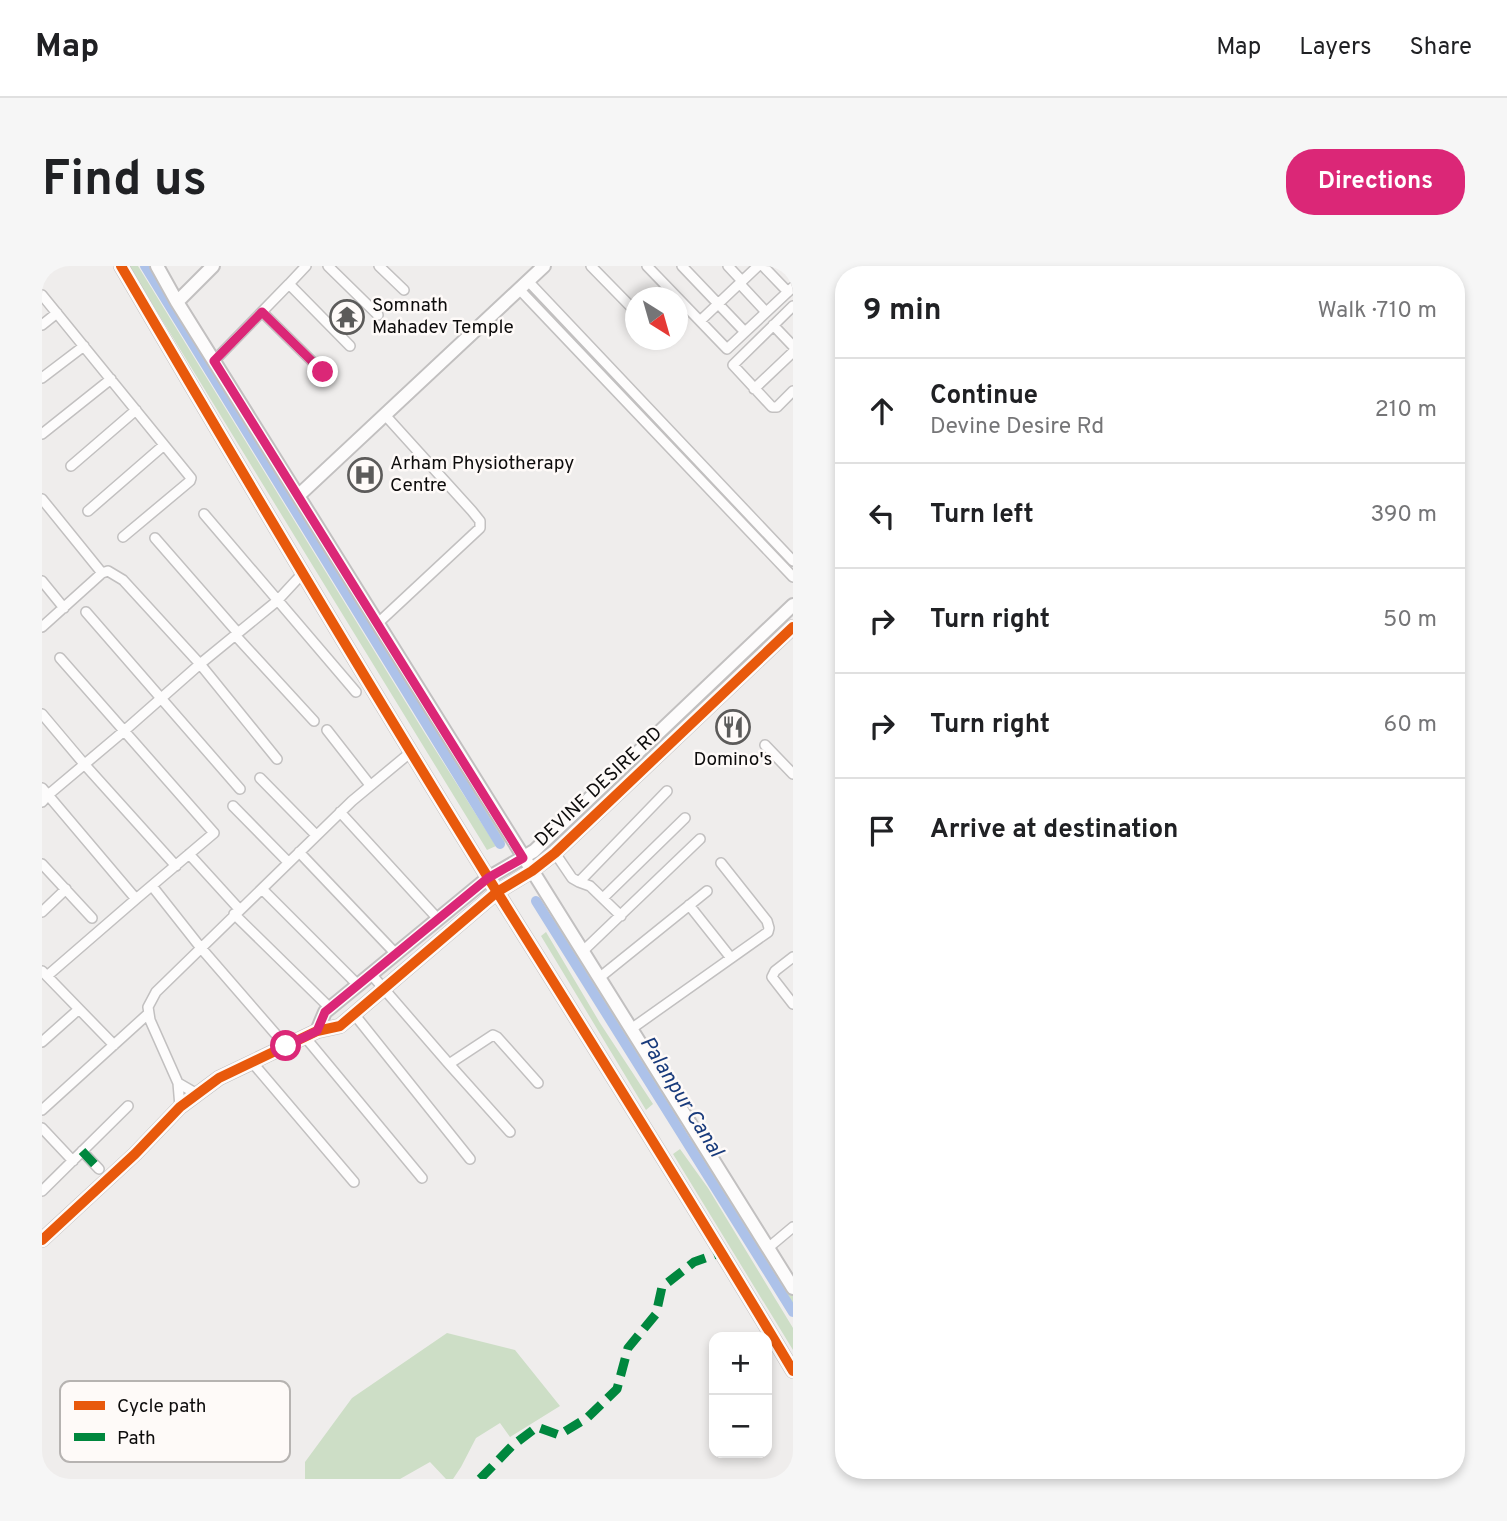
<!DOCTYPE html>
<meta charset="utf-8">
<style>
:root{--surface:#fff;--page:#f6f6f6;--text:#202124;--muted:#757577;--line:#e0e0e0;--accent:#db2777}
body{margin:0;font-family:Overpass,sans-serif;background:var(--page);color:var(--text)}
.controls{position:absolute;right:21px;bottom:21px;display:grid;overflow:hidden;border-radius:14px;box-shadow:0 4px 10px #0003}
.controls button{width:63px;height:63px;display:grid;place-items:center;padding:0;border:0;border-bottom:2px solid var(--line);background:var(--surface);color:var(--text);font:35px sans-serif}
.compass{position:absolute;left:583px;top:21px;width:63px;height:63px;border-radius:50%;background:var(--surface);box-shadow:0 4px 10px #0003;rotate:143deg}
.stop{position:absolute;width:21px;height:21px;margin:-16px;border:5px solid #db2777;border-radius:50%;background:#fff}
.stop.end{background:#db2777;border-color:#fff;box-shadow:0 2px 7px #0008}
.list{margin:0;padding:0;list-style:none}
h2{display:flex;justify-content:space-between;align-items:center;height:91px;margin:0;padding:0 28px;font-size:30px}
h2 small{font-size:23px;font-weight:400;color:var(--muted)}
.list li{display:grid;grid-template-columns:46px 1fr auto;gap:21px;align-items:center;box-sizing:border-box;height:105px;padding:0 28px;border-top:2px solid var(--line)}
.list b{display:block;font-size:26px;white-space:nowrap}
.list p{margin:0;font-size:23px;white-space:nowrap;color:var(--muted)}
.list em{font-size:23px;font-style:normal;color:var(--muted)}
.icon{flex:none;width:38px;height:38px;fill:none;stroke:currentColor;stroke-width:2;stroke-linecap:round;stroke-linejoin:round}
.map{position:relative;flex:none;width:751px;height:1213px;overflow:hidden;border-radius:28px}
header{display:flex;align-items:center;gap:42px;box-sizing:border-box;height:98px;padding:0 35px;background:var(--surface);border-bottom:2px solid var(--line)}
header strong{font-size:33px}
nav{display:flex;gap:38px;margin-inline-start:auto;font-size:24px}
.intro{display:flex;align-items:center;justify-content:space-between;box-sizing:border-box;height:168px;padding:0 42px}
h1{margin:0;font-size:49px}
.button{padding:18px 32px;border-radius:28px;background:var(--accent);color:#fff;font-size:24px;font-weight:700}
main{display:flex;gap:42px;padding:0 42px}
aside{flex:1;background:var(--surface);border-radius:28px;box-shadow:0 4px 10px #0003}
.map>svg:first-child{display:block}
</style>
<header>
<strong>Map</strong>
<nav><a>Map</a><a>Layers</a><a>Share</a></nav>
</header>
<div class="intro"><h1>Find us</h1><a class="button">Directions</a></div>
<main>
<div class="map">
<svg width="751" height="1213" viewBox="0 0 751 1213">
<rect width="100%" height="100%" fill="#efedec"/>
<path fill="#cddec6" d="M 87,0 L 96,0 L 382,466 L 454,580 L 445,584 Z
M 249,230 L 465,574 L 461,577 Z
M 513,650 L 643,855 L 638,857 L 510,652 Z
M 504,666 L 558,757 L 611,838 L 604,844 L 499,670 Z
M 653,868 L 751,1029 L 751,1042 L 647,873 Z
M 638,883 L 666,922 L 751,1062 L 751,1084 L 631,888 Z
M 405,1067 L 473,1084 L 518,1140 L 468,1171 L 458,1157 L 434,1172 L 419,1201 L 411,1213 L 404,1213 L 388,1196 L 358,1213 L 263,1213 L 263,1196 L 310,1132 Z"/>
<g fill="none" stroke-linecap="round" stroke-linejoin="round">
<path stroke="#adc2e9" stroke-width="10" d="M 103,0 L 458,578
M 494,635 L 751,1046"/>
<g stroke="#c2c0c0" stroke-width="12">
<path id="minor" d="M 286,0 L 336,49
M 337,0 L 362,24
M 549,0 L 594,46
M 605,0 L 685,83 L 751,21
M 640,0 L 703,66
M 686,0 L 700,15
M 721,0 L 746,26
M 486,15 L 751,295
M 247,18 L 264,0
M 698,18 L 724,46
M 477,23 L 751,311
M 0,29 L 149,212 L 148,215 L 81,271
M 751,40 L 691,99 L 730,141 L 735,141 L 751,125
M 220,46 L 281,106
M 658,55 L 716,0
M 0,59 L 15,47
M 731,59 L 751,80
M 172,95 L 247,18 L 308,80
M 0,112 L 42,80
M 712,123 L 751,86
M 0,168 L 69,113
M 29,200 L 94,144
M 0,233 L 60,307 L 0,361
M 46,245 L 122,179
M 162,248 L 314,426
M 113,272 L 196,367
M 60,307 L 66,305 L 81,314 L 158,398 L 235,493
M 0,315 L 22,342
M 44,346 L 198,523
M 335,358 L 438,262 L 438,255 L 430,245 L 343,149
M 193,369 L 272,455
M 0,448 L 43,499 L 134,600
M 285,464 L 328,519
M 723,479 L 751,508
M 218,512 L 274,569
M 0,522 L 94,633 L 172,567 L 18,392
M 0,536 L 6,529 L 82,465 L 158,398 L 235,335 L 260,308
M 191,540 L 246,596
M 298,546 L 396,653
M 257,586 L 354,688
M 513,587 L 530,612 L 537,616 L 548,620 L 579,650
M 147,588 L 198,644
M 0,598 L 50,652
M 537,616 L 625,525
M 110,620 L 159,682 L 244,780
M 220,623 L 316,719
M 561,632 L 643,552
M 647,639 L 689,692
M 0,646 L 24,623
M 192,648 L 288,742
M 540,686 L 658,573
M 751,691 L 733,705 L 730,711 L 751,738
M 0,705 L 72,779
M 329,708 L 407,798 L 468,866
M 5,710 L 94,633
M 557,712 L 665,625
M 312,748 L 428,893
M 589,763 L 726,666 L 727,662 L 725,655 L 679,597
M 263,771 L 380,912
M 0,776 L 37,743
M 209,795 L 312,916
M 407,798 L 451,769 L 455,771 L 496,817
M 136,817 L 155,828
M 138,841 L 136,817 L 108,754 L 106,741 L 114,726 L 310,535 L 369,486
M 0,844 L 107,747
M 0,862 L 31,895
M 40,885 L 57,903
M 0,925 L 86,840
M 726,982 L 751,961"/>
</g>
<g stroke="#c2c0c0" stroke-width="16">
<path id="tertiary" d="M 79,0 C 199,205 321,410 447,613 C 549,776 652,939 751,1105
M 115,0 L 135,36 L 751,1022
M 135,36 L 171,0
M 256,230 L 502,0
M 275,765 L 283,746 L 288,742 L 446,612 L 492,585 L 510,568 L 751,339
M 0,974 L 93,888 L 138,841 L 177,812 L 275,765 L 298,760 L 455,626 L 490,605 L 513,587 L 751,361"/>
</g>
<use href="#minor" stroke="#fdfcfc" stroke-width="9"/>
<use href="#tertiary" stroke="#fdfcfc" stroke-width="12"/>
<path stroke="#00873e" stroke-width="9" stroke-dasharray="18 9" stroke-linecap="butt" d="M 40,885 L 57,903
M 438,1213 L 471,1179 L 495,1161 L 517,1169 L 545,1152 L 575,1123 L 586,1082 L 614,1048 L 620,1021 L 652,996 L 680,986"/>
<g stroke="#fefaf8" stroke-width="15">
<path id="cycleway" d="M 79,0 C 199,205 321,410 447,613 C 549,776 652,939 751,1105
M 0,974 L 93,888 L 138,841 L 177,812 L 275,765 L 298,760 L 455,626 L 490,605 L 513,587 L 751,361"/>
</g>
<use href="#cycleway" stroke="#e8590c" stroke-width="10"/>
</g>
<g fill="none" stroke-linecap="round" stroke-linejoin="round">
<path stroke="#db2777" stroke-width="9" d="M 244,780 L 275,765 L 283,746 L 288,742 L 446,612 L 481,592 L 172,95 L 220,46 L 281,106"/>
</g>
<defs>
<g id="temple-ring" transform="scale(1.75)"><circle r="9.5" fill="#fefaf8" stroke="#5c5b5a" stroke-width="1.5"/><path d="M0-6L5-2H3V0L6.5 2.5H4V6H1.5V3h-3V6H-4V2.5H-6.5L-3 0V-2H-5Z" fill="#5c5b5a"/></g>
<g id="hospital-ring" transform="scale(1.75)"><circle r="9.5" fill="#fefaf8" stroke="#5c5b5a" stroke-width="1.5"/><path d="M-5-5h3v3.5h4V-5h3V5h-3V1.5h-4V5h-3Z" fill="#5c5b5a"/></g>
<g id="restaurant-ring" transform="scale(1.75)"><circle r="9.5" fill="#fefaf8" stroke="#5c5b5a" stroke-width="1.5"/><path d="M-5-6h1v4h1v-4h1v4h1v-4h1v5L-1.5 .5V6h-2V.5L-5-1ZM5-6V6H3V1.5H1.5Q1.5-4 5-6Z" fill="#5c5b5a"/></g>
</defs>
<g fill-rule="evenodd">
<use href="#temple-ring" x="305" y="51"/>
<use href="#hospital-ring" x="323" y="209"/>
<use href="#restaurant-ring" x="691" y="461"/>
</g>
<g text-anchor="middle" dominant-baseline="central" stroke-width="5" stroke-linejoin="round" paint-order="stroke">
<g font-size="19" fill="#0d0c0c" stroke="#fefaf8" text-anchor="start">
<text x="330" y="40">Somnath<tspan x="330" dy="22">Mahadev Temple</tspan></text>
<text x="348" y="198">Arham Physiotherapy<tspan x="348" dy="22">Centre</tspan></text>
<text x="691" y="494" text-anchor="middle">Domino's</text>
</g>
<g font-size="19" fill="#0d0c0c" stroke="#fefaf8">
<text transform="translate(557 521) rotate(-43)">DEVINE DESIRE RD</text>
</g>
<g font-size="21" font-style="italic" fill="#183a7b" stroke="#fefaf8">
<text transform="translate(639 831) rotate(58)">Palanpur Canal</text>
</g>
</g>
<rect x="18" y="1115" width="230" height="81" rx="10" fill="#fefaf8" stroke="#b6b3b1" stroke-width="2"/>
<rect x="32" y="1135" width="31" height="9" fill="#e8590c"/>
<rect x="32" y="1167" width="31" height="8" fill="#00873e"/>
<g font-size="19" fill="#0d0c0c">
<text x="75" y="1146">Cycle path</text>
<text x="75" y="1178">Path</text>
</g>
</svg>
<div class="controls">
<button>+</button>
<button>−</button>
</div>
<svg class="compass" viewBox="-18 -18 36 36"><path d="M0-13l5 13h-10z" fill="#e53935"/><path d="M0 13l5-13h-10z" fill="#757577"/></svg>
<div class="stop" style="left:244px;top:780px"></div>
<div class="stop end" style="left:281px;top:106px"></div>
</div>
<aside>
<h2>9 min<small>Walk · 710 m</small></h2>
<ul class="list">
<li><svg class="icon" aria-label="ahead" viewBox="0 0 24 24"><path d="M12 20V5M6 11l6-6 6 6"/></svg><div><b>Continue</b><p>Devine Desire Rd</p></div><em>210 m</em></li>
<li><svg class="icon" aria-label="left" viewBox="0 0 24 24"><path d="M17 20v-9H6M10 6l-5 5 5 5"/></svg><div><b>Turn left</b></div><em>390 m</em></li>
<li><svg class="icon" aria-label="right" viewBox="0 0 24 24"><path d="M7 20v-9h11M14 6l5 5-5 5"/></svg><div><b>Turn right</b></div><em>50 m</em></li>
<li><svg class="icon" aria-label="right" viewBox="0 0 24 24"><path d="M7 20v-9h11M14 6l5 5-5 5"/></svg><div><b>Turn right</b></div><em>60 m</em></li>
<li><svg class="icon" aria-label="arrive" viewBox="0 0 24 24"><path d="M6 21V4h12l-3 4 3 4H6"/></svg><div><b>Arrive at destination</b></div></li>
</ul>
</aside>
</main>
